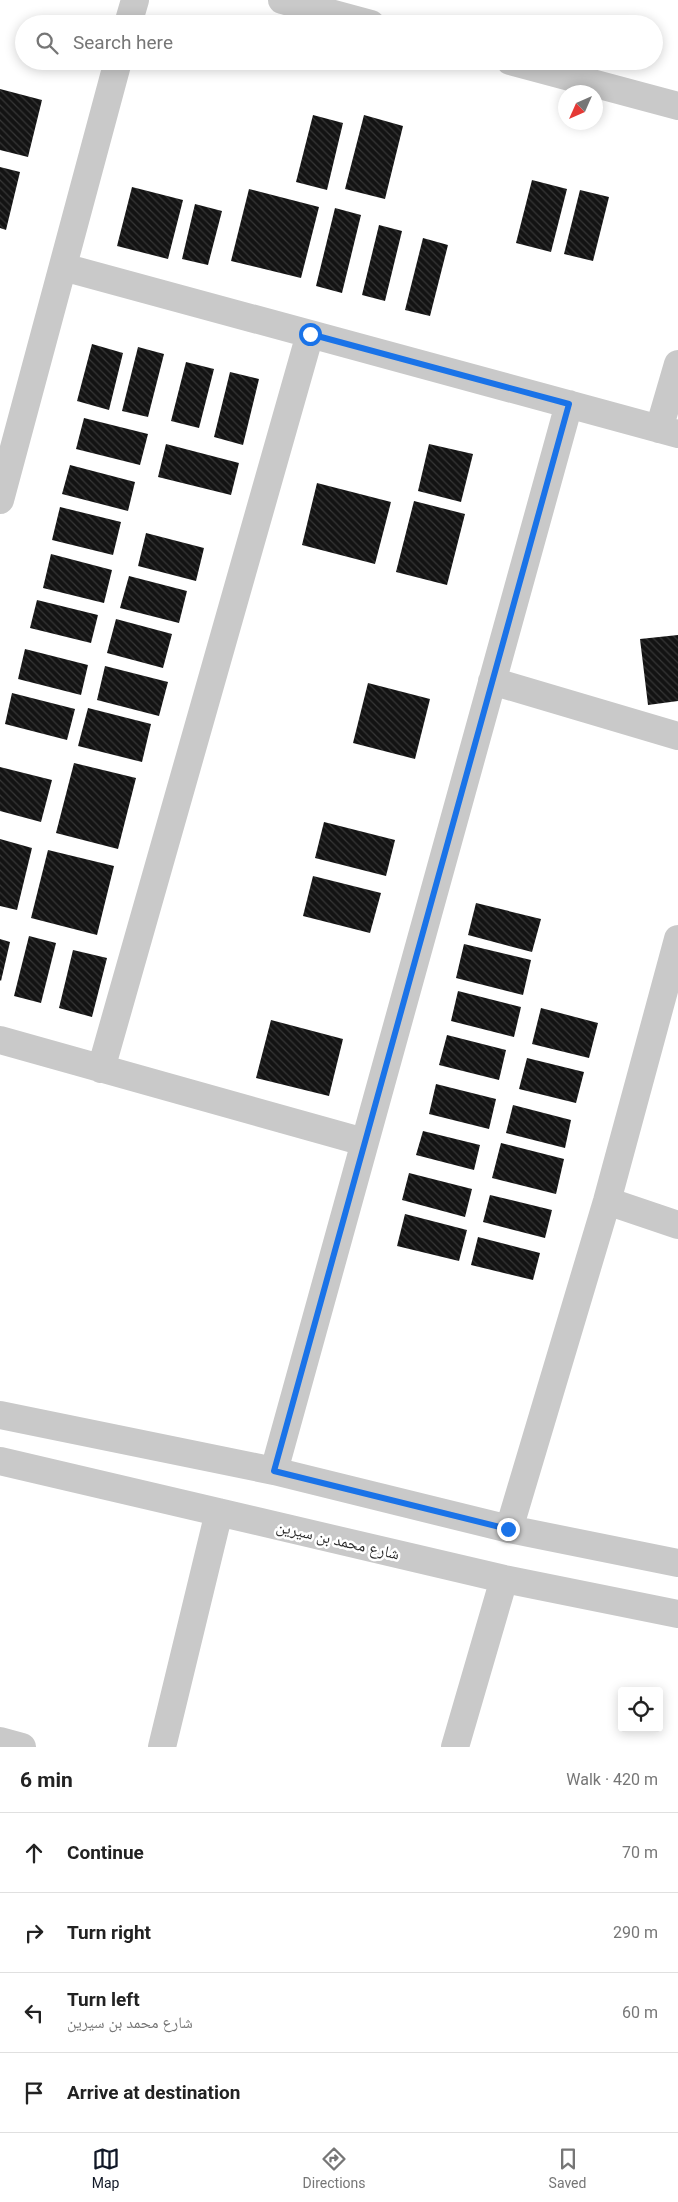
<!DOCTYPE html>
<meta charset="utf-8">
<style>
:root{--surface:#fff;--page:#f6f6f6;--text:#222;--muted:#767676;--line:#e0e0e0;--accent:#111827}
body{margin:0;font-family:Roboto,"Noto Naskh Arabic",sans-serif;background:var(--page);color:var(--text)}
.controls{position:absolute;right:15px;bottom:15px;display:grid;overflow:hidden;border-radius:5px;box-shadow:0 2px 12px #0003}
.controls button{width:45px;height:45px;display:grid;place-items:center;padding:0;border:0;border-bottom:1px solid var(--line);background:var(--surface);color:var(--text);font:25px sans-serif}
.compass{position:absolute;left:558px;top:85px;width:45px;height:45px;border-radius:50%;background:var(--surface);box-shadow:0 2px 12px #0003;rotate:225deg}
.stop{position:absolute;width:15px;height:15px;margin:-11px;border:4px solid #1a73e8;border-radius:50%;background:#fff}
.stop.end{background:#1a73e8;border-color:#fff;box-shadow:0 1px 5px #0008}
.list{margin:0;padding:0;list-style:none}
h2{display:flex;justify-content:space-between;align-items:center;height:65px;margin:0;padding:0 20px;font-size:21px}
h2 small{font-size:16px;font-weight:400;color:var(--muted)}
.list li{display:grid;grid-template-columns:32px 1fr auto;gap:15px;align-items:center;box-sizing:border-box;height:80px;padding:0 20px;border-top:1px solid var(--line)}
.list b{display:block;font-size:19px;white-space:nowrap}
.list p{margin:0;font-size:16px;white-space:nowrap;color:var(--muted)}
.list em{font-size:16px;font-style:normal;color:var(--muted)}
.icon{flex:none;width:28px;height:28px;fill:none;stroke:currentColor;stroke-width:2;stroke-linecap:round;stroke-linejoin:round}
.map{position:relative;flex:none;width:678px;height:1747px;overflow:hidden}
.search{position:absolute;background:var(--surface);box-shadow:0 2px 12px #0003;left:15px;right:15px;top:15px;height:55px;display:flex;align-items:center;gap:12px;box-sizing:border-box;padding:0 18px;border-radius:28px;color:var(--muted);font-size:19px}
.sheet{height:385px;background:var(--surface)}
nav{display:flex;justify-content:space-around;align-items:center;box-sizing:border-box;height:70px;border-top:1px solid var(--line);background:var(--surface);font-size:14px;color:var(--muted)}
nav a{display:grid;justify-items:center;gap:2px}
nav .on{color:var(--accent)}
.map>svg:first-child{display:block}
</style>
<div class="map">
<svg width="678" height="1747" viewBox="0 0 678 1747">
<defs>
<pattern id="building-back-hatch" width="6" height="6" patternUnits="userSpaceOnUse" patternTransform="scale(1.25)"><rect width="6" height="6" fill="#131313"/><path d="M-1 5l2 2M0 0l6 6M5-1l2 2" fill="none" stroke="#363636"/></pattern>
</defs>
<rect width="100%" height="100%" fill="#fff"/>
<path fill="url(#building-back-hatch)" d="M 0,89 L 42,100 L 28,157 L 0,150 Z
M 313,115 L 343,123 L 327,190 L 296,182 Z
M 364,115 L 403,126 L 385,199 L 345,189 Z
M 0,167 L 20,172 L 6,230 L 0,228 Z
M 532,180 L 567,189 L 551,252 L 516,243 Z
M 132,187 L 183,200 L 168,259 L 117,246 Z
M 249,189 L 319,207 L 301,278 L 231,261 Z
M 580,190 L 609,197 L 593,261 L 564,254 Z
M 195,204 L 222,211 L 208,265 L 182,259 Z
M 335,208 L 361,215 L 342,293 L 316,286 Z
M 379,225 L 402,231 L 385,301 L 362,295 Z
M 423,238 L 448,245 L 430,316 L 405,310 Z
M 92,344 L 123,353 L 109,410 L 77,401 Z
M 138,347 L 164,354 L 148,417 L 122,411 Z
M 186,362 L 214,369 L 199,428 L 171,421 Z
M 230,372 L 259,379 L 243,445 L 214,437 Z
M 84,418 L 148,434 L 140,465 L 76,449 Z
M 166,444 L 239,463 L 231,495 L 158,477 Z
M 429,444 L 473,454 L 461,502 L 418,491 Z
M 70,465 L 135,482 L 128,511 L 62,494 Z
M 317,483 L 391,502 L 375,564 L 302,545 Z
M 414,501 L 465,514 L 447,585 L 396,572 Z
M 60,507 L 121,522 L 113,555 L 52,540 Z
M 146,533 L 204,548 L 196,581 L 138,566 Z
M 51,554 L 112,570 L 104,603 L 43,588 Z
M 129,576 L 187,591 L 179,623 L 120,608 Z
M 37,600 L 98,615 L 91,643 L 30,628 Z
M 116,619 L 172,634 L 163,668 L 107,653 Z
M 678,635 L 678,701 L 648,705 L 640,639 Z
M 25,649 L 88,665 L 81,695 L 18,679 Z
M 105,666 L 168,682 L 159,716 L 97,700 Z
M 368,683 L 430,699 L 415,759 L 353,743 Z
M 12,693 L 75,709 L 67,740 L 5,724 Z
M 88,708 L 151,724 L 142,762 L 78,746 Z
M 74,763 L 136,778 L 118,849 L 56,833 Z
M 0,767 L 52,780 L 41,822 L 0,811 Z
M 324,822 L 395,840 L 386,876 L 315,858 Z
M 0,839 L 32,848 L 17,910 L 0,906 Z
M 48,850 L 114,866 L 97,935 L 31,918 Z
M 313,876 L 381,893 L 370,933 L 303,916 Z
M 476,903 L 541,919 L 532,952 L 468,935 Z
M 29,936 L 56,943 L 41,1003 L 14,996 Z
M 0,939 L 10,942 L 1,981 L 0,980 Z
M 464,944 L 531,960 L 523,995 L 456,978 Z
M 73,950 L 107,958 L 92,1017 L 59,1008 Z
M 458,991 L 521,1007 L 514,1037 L 451,1021 Z
M 541,1008 L 598,1023 L 589,1058 L 532,1044 Z
M 271,1020 L 343,1039 L 329,1096 L 256,1078 Z
M 447,1035 L 506,1050 L 499,1080 L 439,1065 Z
M 527,1058 L 584,1072 L 576,1103 L 519,1089 Z
M 436,1084 L 496,1099 L 489,1129 L 429,1114 Z
M 513,1105 L 571,1120 L 565,1148 L 506,1133 Z
M 423,1131 L 480,1145 L 474,1170 L 416,1155 Z
M 501,1143 L 564,1159 L 556,1194 L 492,1178 Z
M 409,1173 L 472,1189 L 465,1217 L 402,1200 Z
M 490,1195 L 552,1210 L 545,1238 L 483,1222 Z
M 405,1214 L 467,1230 L 459,1261 L 397,1246 Z
M 478,1237 L 540,1253 L 533,1280 L 471,1265 Z"/>
<g fill="none" stroke-linecap="round" stroke-linejoin="round">
<path stroke="#c9c9c9" stroke-width="28" d="M 282,0 L 371,24
M 128,24 L 135,0
M 510,61 L 678,106
M 63,267 L 678,434
M 659,429 L 678,364
M 0,500 L 118,61
M 492,681 L 678,736
M 0,1040 L 364,1142
M 101,1069 L 310,334
M 607,1201 L 678,1225
M 0,1415 L 274,1471 L 509,1529 L 678,1563
M 0,1461 L 504,1579 L 678,1614
M 274,1471 L 569,404
M 509,1529 L 607,1201 L 678,939
M 0,1741 L 22,1747
M 162,1747 L 219,1512
M 455,1747 L 504,1579"/>
</g>
<g fill="none" stroke-linecap="round" stroke-linejoin="round">
<path stroke="#1a73e8" stroke-width="6" d="M 310,334 L 569,404 L 274,1471 L 508,1529"/>
</g>
<g text-anchor="middle" dominant-baseline="central" stroke-width="5" stroke-linejoin="round" paint-order="stroke">
<g font-size="16" fill="#2c2c2c" stroke="#fff">
<text transform="translate(338 1540) rotate(13)">شارع محمد بن سيرين</text>
</g>
</g>
</svg>
<div class="controls">
<button><svg class="icon" aria-label="locate" viewBox="0 0 24 24"><circle cx="12" cy="12" r="6"/><path d="M12 2v4M12 18v4M2 12h4M18 12h4"/></svg></button>
</div>
<svg class="compass" viewBox="-18 -18 36 36"><path d="M0-13l5 13h-10z" fill="#e53935"/><path d="M0 13l5-13h-10z" fill="#767676"/></svg>
<div class="stop" style="left:310px;top:334px"></div>
<div class="stop end" style="left:508px;top:1529px"></div>
<div class="search"><svg class="icon" aria-label="search" viewBox="0 0 24 24"><circle cx="10" cy="10" r="6"/><path d="M15 15l6 6"/></svg>Search here</div>
</div>
<section class="sheet">
<h2>6 min<small>Walk · 420 m</small></h2>
<ul class="list">
<li><svg class="icon" aria-label="ahead" viewBox="0 0 24 24"><path d="M12 20V5M6 11l6-6 6 6"/></svg><div><b>Continue</b></div><em>70 m</em></li>
<li><svg class="icon" aria-label="right" viewBox="0 0 24 24"><path d="M7 20v-9h11M14 6l5 5-5 5"/></svg><div><b>Turn right</b></div><em>290 m</em></li>
<li><svg class="icon" aria-label="left" viewBox="0 0 24 24"><path d="M17 20v-9H6M10 6l-5 5 5 5"/></svg><div><b>Turn left</b><p>شارع محمد بن سيرين</p></div><em>60 m</em></li>
<li><svg class="icon" aria-label="arrive" viewBox="0 0 24 24"><path d="M6 21V4h12l-3 4 3 4H6"/></svg><div><b>Arrive at destination</b></div></li>
</ul>
</section>
<nav>
<a class="on"><svg class="icon" aria-label="map" viewBox="0 0 24 24"><path d="M3 6l6-2 6 2 6-2v14l-6 2-6-2-6 2zM9 4v14M15 6v14"/></svg>Map</a>
<a><svg class="icon" aria-label="directions" viewBox="0 0 24 24"><path d="M12 3l9 9-9 9-9-9zM9 14v-3h6M13 9l2 2-2 2"/></svg>Directions</a>
<a><svg class="icon" aria-label="saved" viewBox="0 0 24 24"><path d="M7 4h10v16l-5-4-5 4z"/></svg>Saved</a>
</nav>
